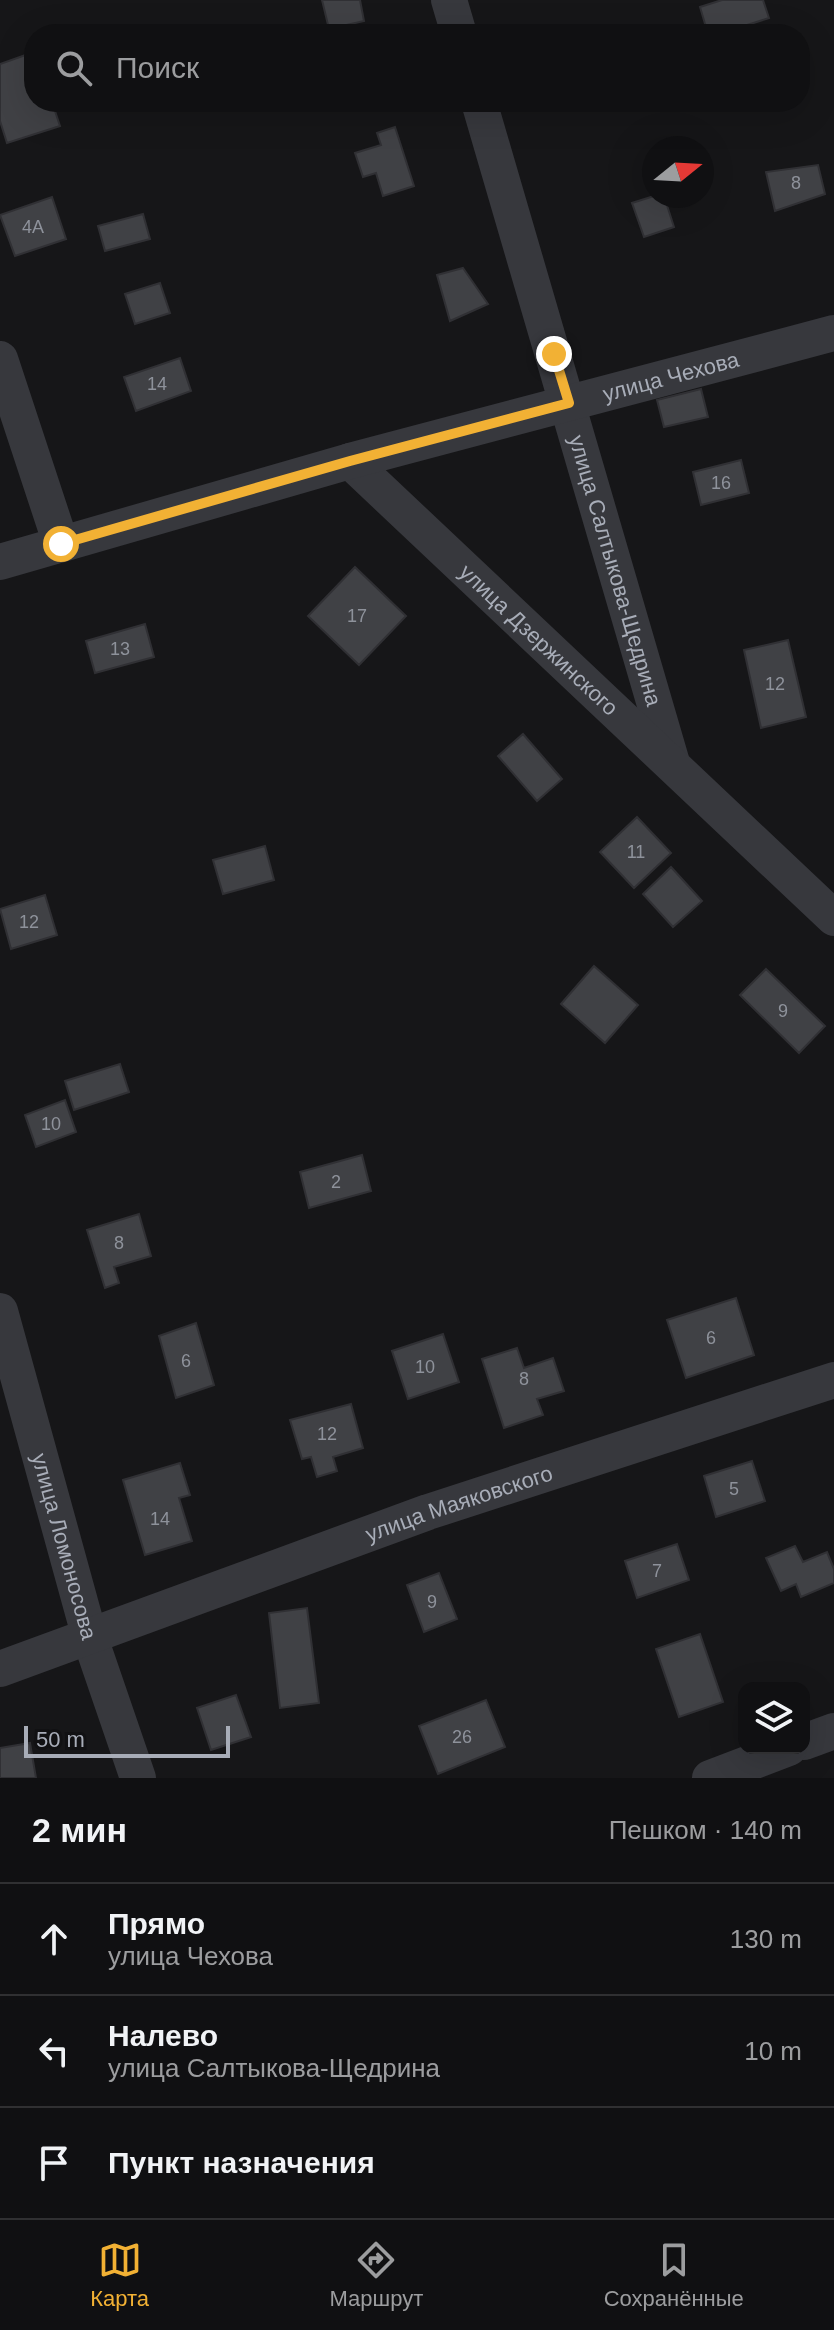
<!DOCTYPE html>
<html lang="ru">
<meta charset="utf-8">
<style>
:root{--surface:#101012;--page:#19191b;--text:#f1f3f6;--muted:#9c9d9f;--line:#303032;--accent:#f2b134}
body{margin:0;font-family:Arial,sans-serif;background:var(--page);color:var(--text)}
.controls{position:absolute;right:24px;bottom:24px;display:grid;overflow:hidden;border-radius:16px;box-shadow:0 8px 32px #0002}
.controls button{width:72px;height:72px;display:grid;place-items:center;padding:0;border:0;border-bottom:2px solid var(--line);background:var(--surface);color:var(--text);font:40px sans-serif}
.compass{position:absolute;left:642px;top:136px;width:72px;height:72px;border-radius:50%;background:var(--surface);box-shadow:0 8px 32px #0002;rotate:72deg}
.scale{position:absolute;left:24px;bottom:20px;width:206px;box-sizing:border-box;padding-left:8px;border:4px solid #a8adb8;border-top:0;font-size:22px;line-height:28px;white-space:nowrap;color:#a8adb8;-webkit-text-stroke:6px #111113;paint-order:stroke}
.stop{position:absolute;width:24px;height:24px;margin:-18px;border:6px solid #f2b134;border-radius:50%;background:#fff}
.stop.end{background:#f2b134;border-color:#fff;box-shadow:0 2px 8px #0008}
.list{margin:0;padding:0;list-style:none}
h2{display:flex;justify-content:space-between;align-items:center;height:104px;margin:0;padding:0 32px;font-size:34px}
h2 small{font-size:26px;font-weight:400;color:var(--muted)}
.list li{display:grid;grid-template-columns:52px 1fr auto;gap:24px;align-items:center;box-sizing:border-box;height:112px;padding:0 32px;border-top:2px solid var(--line)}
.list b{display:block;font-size:30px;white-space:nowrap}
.list p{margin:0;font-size:26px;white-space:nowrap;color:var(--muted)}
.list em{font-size:26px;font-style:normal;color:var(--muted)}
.icon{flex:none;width:44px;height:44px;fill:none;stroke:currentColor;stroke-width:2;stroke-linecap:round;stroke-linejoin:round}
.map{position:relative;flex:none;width:834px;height:1778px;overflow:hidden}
.search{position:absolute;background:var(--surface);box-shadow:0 8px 32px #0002;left:24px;right:24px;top:24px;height:88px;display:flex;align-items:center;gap:20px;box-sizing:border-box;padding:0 28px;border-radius:32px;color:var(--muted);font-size:30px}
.sheet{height:440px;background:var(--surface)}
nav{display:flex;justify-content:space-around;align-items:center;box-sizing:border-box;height:112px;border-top:2px solid var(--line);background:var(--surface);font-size:22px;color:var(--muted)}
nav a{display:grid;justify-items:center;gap:4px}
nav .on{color:var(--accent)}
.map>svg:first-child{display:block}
</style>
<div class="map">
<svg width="834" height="1778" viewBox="0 0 834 1778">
<rect width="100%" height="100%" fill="#161618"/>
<path fill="#404145" stroke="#303034" stroke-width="2" d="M 322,0 L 360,0 L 364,21 L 329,29 Z
M 722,0 L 763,0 L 769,18 L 719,34 L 708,34 L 700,7 Z
M 34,52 L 34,102 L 52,102 L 60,126 L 7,143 L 0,121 L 0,64 Z
M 395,127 L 414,186 L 383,196 L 376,173 L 363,177 L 355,153 L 381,145 L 377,133 Z
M 818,165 L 825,194 L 775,211 L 766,172 Z
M 654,196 L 664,196 L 674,227 L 644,237 L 632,203 Z
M 52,197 L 66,239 L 15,256 L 0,215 Z
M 143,214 L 150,239 L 105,251 L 98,226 Z
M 463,268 L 488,304 L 450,321 L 437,275 Z
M 160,283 L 170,313 L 135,324 L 125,294 Z
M 180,358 L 191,391 L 136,411 L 124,377 Z
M 701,389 L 708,417 L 664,427 L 657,400 Z
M 741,460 L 749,493 L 701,505 L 693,472 Z
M 355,567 L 406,616 L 359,665 L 308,616 Z
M 145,624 L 154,657 L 95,673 L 86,641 Z
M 788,640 L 806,717 L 761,728 L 744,650 Z
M 523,734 L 562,779 L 537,801 L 498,756 Z
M 637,817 L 671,853 L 634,888 L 600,852 Z
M 265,846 L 274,880 L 223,894 L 213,860 Z
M 671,867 L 702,901 L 673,927 L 643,894 Z
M 45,895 L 57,935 L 11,949 L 0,909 Z
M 594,966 L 638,1005 L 605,1043 L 561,1004 Z
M 766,969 L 825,1026 L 799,1053 L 740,995 Z
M 120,1064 L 129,1092 L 74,1110 L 65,1081 Z
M 65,1100 L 76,1132 L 36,1147 L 25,1115 Z
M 362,1155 L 371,1191 L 309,1208 L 300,1172 Z
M 139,1214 L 151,1256 L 114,1267 L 119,1283 L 105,1288 L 87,1230 Z
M 736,1298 L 754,1355 L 686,1378 L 667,1320 Z
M 196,1323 L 214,1385 L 176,1398 L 159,1336 Z
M 443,1334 L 459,1382 L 408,1399 L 392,1351 Z
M 517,1348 L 524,1368 L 553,1358 L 564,1391 L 537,1399 L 543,1415 L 504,1428 L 482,1359 Z
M 351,1404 L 363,1448 L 333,1457 L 337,1471 L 317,1477 L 311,1457 L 302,1459 L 290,1420 Z
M 752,1461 L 765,1501 L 716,1517 L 704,1476 Z
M 180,1463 L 190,1495 L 179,1498 L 192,1541 L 145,1555 L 123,1480 Z
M 677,1544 L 689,1580 L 637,1598 L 625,1561 Z
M 795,1546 L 803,1562 L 827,1552 L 834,1569 L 834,1583 L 801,1597 L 796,1584 L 781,1591 L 766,1558 Z
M 439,1573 L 457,1619 L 424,1632 L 407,1585 Z
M 307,1608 L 319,1703 L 280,1708 L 269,1613 Z
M 700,1634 L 723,1702 L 679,1717 L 656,1649 Z
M 236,1695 L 251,1737 L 211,1750 L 197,1708 Z
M 486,1700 L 505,1747 L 438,1774 L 419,1726 Z
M 30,1743 L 36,1778 L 0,1778 L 0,1748 Z"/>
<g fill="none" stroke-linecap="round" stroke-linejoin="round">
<g stroke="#37383d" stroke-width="36">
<path d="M 449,0 L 459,34"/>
<path id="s1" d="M 479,102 L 672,763"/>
<path d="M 0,359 L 61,544"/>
<path id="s2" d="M 350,461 L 834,918"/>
<path id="s3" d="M 0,562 L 350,461 L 834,333"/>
<path id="s4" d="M 0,1311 L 90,1638 L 138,1778"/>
<path id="s5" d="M 0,1669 L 428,1512 L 834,1380"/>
<path d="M 804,1742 L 834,1731"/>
<path d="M 710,1778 L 789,1748"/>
</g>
</g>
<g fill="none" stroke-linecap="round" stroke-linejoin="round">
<path stroke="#f2b134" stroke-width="10" d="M 61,544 L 350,461 L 569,403 L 554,354"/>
</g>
<g text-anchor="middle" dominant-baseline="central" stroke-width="6" stroke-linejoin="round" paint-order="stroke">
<g font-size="18" fill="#8e929b">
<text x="796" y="183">8</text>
<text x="33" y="227">4А</text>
<text x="157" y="384">14</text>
<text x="721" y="483">16</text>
<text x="357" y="616">17</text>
<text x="120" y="649">13</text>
<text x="775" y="684">12</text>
<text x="636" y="852">11</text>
<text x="29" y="922">12</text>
<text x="783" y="1011">9</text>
<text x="51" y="1124">10</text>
<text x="336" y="1182">2</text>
<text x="119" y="1243">8</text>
<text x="711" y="1338">6</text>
<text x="186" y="1361">6</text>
<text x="425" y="1367">10</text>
<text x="524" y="1379">8</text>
<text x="327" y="1434">12</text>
<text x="734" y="1489">5</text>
<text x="160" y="1519">14</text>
<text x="657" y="1571">7</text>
<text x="432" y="1602">9</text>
<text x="462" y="1737">26</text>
</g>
<g font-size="22" fill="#a8adb8" stroke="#111113">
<text stroke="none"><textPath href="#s3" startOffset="696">улица Чехова</textPath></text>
<text stroke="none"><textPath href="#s1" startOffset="488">улица Салтыкова-Щедрина</textPath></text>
<text stroke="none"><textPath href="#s2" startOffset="260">улица Дзержинского</textPath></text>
<text stroke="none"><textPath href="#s5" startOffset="488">улица Маяковского</textPath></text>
<text stroke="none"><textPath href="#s4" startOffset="244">улица Ломоносова</textPath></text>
</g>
</g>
</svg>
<div class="controls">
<button><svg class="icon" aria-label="layers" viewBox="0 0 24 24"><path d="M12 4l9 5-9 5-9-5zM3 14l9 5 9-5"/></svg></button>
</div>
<svg class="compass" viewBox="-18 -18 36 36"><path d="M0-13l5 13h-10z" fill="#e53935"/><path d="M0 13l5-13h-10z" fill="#9c9d9f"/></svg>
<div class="scale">50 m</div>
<div class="stop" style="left:61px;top:544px"></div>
<div class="stop end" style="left:554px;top:354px"></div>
<div class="search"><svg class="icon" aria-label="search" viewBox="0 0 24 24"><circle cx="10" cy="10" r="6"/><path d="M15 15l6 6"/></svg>Поиск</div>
</div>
<section class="sheet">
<h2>2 мин<small>Пешком · 140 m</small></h2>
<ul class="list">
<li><svg class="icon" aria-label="ahead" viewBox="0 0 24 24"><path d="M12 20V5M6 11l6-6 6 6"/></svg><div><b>Прямо</b><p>улица Чехова</p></div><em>130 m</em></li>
<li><svg class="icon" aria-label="left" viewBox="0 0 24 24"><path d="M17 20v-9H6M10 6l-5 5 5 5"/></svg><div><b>Налево</b><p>улица Салтыкова-Щедрина</p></div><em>10 m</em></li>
<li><svg class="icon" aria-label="arrive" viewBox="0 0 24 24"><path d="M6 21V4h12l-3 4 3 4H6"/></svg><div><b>Пункт назначения</b></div></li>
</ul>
</section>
<nav>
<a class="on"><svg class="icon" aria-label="map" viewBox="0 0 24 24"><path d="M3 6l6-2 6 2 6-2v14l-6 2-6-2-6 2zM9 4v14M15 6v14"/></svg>Карта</a>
<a><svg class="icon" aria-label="directions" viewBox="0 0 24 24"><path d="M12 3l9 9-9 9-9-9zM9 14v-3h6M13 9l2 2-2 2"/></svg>Маршрут</a>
<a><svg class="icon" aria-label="saved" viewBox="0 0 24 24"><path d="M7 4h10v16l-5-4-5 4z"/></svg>Сохранённые</a>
</nav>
